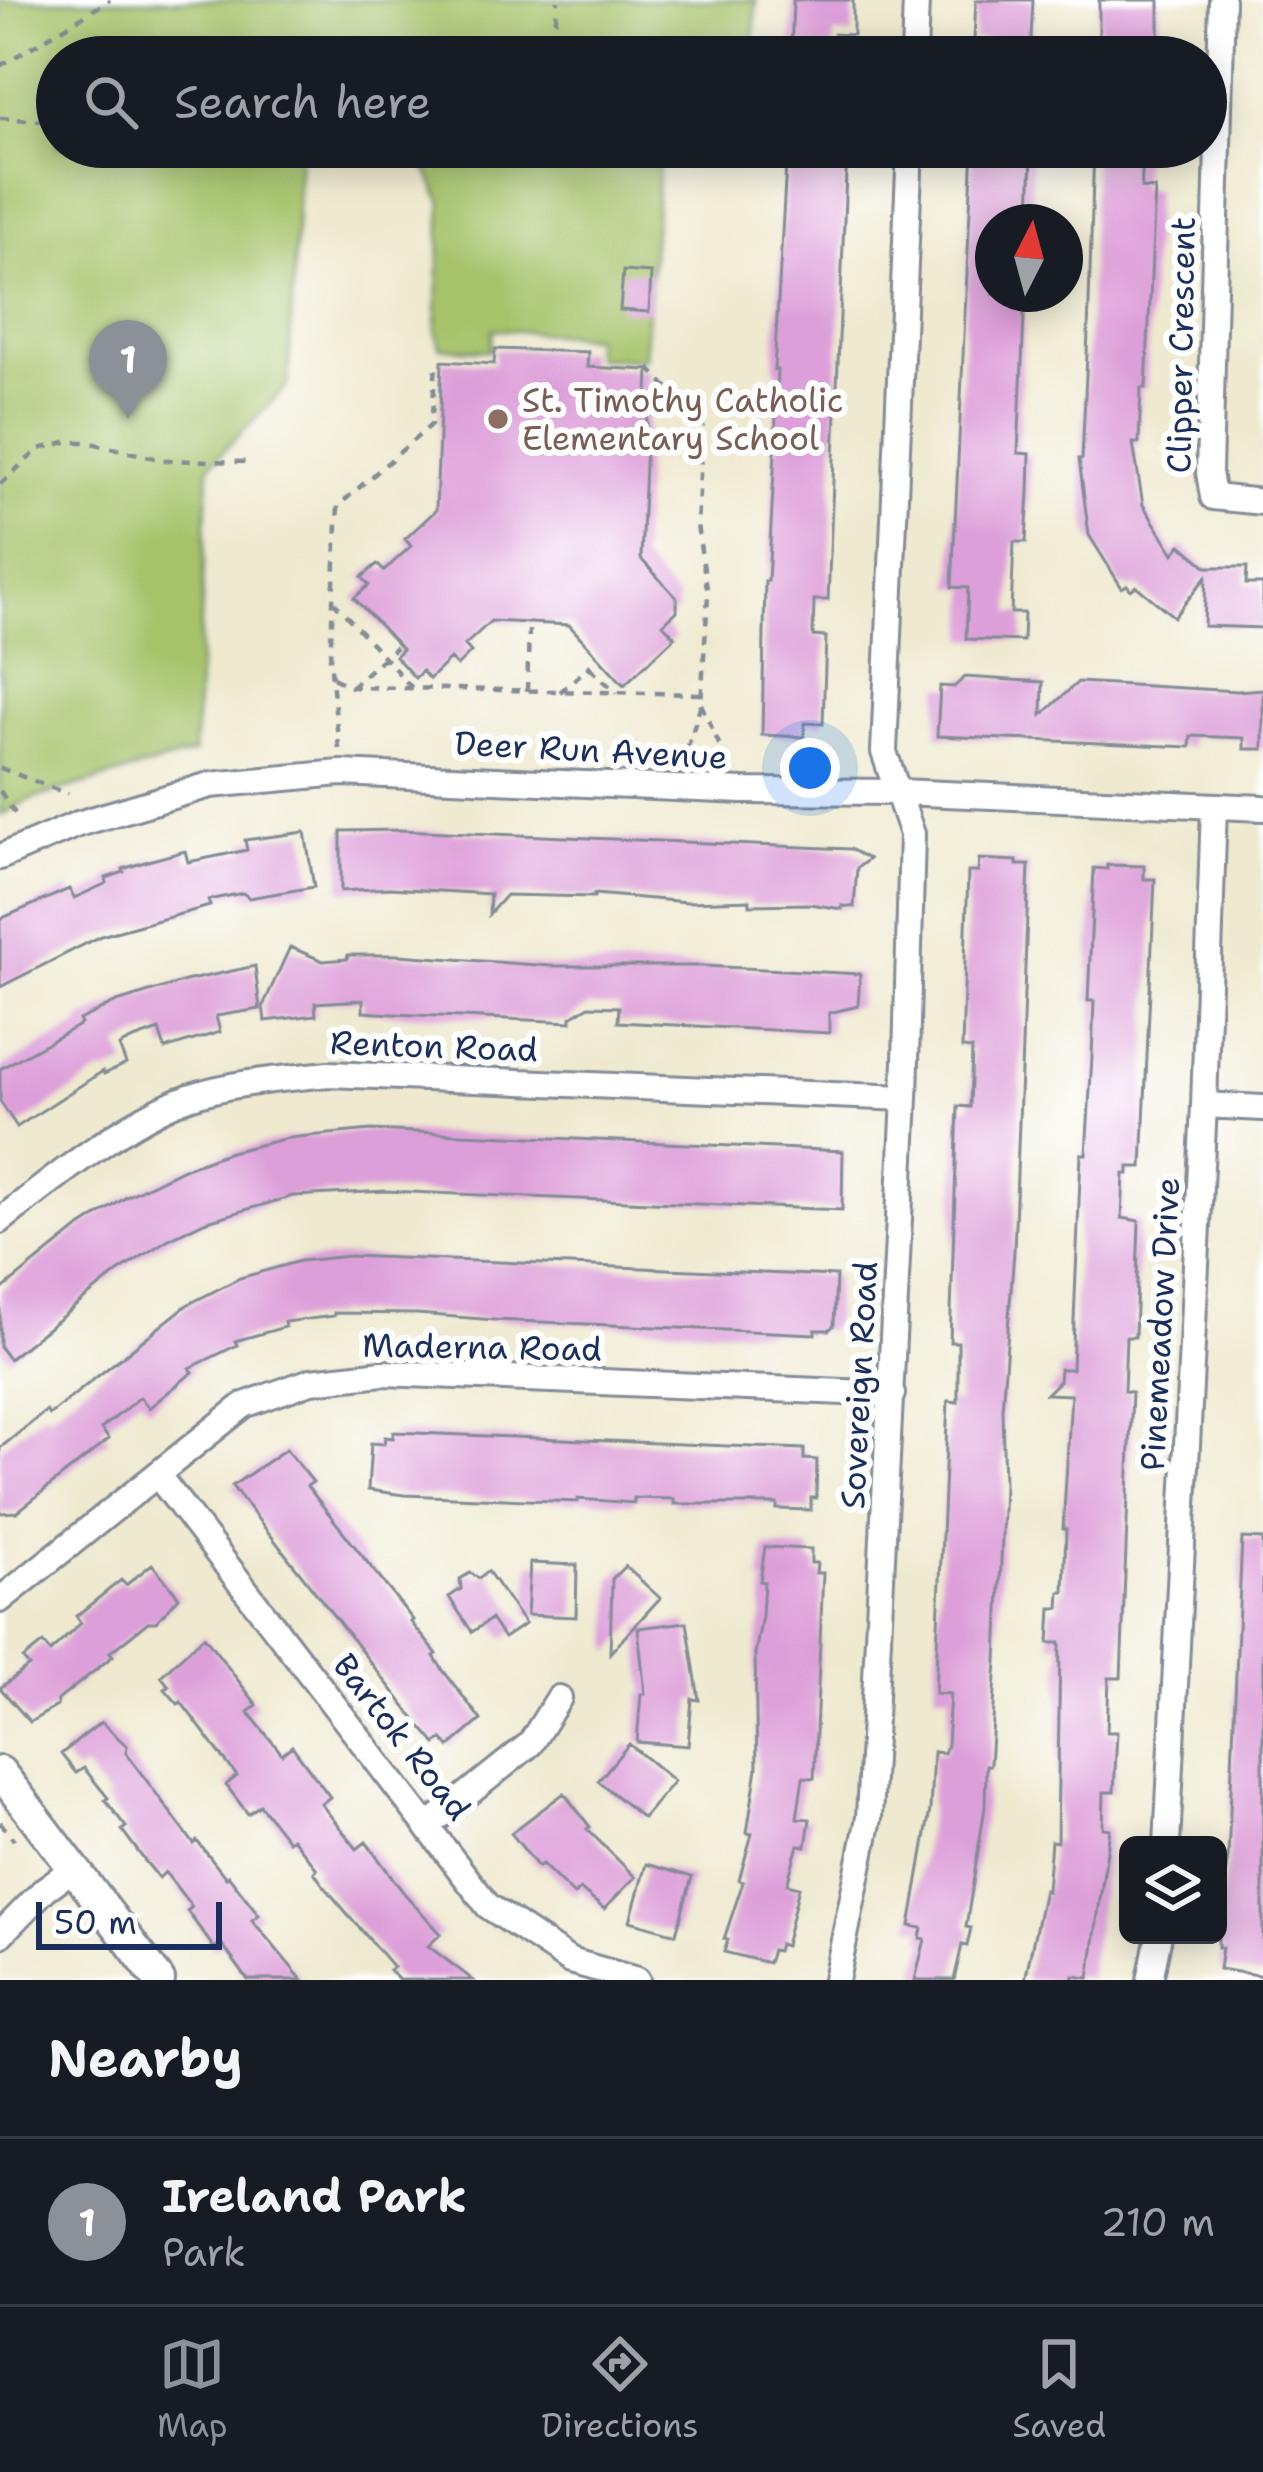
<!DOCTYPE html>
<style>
:root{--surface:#171b24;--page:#242831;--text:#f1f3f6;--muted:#9ea1a6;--line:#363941;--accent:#8c9099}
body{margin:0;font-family:"Shantell Sans",sans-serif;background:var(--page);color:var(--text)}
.controls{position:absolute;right:36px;bottom:36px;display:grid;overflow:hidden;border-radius:18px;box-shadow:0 6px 30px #0003}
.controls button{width:108px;height:108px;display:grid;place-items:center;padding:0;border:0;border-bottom:3px solid var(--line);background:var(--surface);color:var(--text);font:60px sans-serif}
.compass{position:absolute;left:975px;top:204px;width:108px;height:108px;border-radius:50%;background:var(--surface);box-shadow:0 6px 30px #0003;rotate:6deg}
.scale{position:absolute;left:36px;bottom:30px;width:186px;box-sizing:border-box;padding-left:12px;border:6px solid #1b2f5e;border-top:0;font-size:33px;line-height:42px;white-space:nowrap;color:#1b2f5e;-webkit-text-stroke:9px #fff;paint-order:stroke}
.you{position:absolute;left:810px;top:768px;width:42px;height:42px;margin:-30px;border:9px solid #fff;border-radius:50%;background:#1a73e8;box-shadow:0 0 0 18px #1a73e833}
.badge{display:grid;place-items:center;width:78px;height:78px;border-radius:50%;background:var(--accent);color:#fff;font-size:39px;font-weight:700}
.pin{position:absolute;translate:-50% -99px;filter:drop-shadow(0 3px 6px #0008)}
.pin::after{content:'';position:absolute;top:63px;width:42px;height:36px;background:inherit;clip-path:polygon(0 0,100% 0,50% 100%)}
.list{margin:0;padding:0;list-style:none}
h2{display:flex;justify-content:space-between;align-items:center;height:156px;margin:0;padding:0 48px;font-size:51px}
h2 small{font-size:39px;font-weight:400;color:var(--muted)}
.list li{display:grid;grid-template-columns:78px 1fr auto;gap:36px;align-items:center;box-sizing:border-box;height:168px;padding:0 48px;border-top:3px solid var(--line)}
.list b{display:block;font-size:45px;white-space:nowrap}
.list p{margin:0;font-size:39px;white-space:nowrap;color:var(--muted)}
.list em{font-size:39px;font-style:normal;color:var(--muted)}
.icon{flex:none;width:66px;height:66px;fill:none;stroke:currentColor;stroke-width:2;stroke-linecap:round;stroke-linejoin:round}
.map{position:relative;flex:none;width:1263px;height:1980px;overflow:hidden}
.search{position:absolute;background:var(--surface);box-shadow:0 6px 30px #0003;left:36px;right:36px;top:36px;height:132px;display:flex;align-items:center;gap:30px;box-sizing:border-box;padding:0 42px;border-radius:66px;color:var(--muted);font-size:45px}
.sheet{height:324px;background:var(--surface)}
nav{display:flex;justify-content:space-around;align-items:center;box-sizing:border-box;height:168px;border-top:3px solid var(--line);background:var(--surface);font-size:33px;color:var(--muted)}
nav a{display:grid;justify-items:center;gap:6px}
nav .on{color:var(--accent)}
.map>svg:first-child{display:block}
</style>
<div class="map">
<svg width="1263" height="1980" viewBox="0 0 1263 1980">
<rect width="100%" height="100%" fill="#fff"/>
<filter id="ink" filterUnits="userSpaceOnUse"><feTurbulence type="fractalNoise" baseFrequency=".00833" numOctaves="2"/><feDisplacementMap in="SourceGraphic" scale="24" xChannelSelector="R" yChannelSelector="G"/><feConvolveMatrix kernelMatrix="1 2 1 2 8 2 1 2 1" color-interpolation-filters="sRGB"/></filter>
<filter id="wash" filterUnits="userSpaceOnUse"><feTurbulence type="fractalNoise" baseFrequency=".004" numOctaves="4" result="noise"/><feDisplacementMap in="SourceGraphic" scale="48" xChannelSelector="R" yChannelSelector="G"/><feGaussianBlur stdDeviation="2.7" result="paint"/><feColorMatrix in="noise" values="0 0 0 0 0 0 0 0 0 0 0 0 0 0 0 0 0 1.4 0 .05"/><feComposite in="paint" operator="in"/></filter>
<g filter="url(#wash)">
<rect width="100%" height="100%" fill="#eee9cf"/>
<path fill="#a6c36a" stroke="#607964" stroke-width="3" d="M 0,0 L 756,0 L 753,57 L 57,57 L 57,147 L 748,147 L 747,159 L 300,148 L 288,385 L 209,466 L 194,753 L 31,799 L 0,815 Z
M 451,159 L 659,166 L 644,359 L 595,358 L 593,337 L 493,329 L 490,351 L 440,347 L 436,330 L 442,203 L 426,167 Z"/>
<g id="blocks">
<path fill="#dd9fd9" d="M 793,0 L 853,0 L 853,35 L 834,34 L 833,57 L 791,57 Z
M 976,0 L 1033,0 L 1030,57 L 990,57 L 990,40 L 974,40 Z
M 1099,0 L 1159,0 L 1159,57 L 1099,57 Z
M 787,147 L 847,150 L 828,600 L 814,600 L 813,636 L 826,637 L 823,724 L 805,723 L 804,737 L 762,735 L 765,581 L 768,581 L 775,452 L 777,370 L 774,370 Z
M 973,147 L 1032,147 L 1030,222 L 993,222 L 993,294 L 1025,294 L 1018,453 L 1030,454 L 1029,492 L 1026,542 L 1014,542 L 1011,613 L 1024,613 L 1023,641 L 966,639 L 968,588 L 952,587 Z
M 1094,147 L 1144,147 L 1141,188 L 1155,189 L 1146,388 L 1141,388 L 1139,443 L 1133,443 L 1143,505 L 1174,554 L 1181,545 L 1207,567 L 1247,567 L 1246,584 L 1263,584 L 1263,628 L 1204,626 L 1206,577 L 1174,617 L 1136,586 L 1131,590 L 1127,585 L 1122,588 L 1089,535 L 1079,459 L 1082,459 L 1088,333 Z
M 623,271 L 651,273 L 649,312 L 620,310 Z
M 495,349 L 588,352 L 587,367 L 649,370 L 641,559 L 677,598 L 677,611 L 663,624 L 675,637 L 624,685 L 569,625 L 491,621 L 465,645 L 471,652 L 457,666 L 450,659 L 429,679 L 422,671 L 415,678 L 395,656 L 402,649 L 354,598 L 369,585 L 362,577 L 377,564 L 384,571 L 411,546 L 405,539 L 436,510 L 442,361 L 494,364 Z
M 965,677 L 1043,682 L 1042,715 L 1078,682 L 1237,691 L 1263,689 L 1263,749 L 1244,749 L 1244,738 L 1191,736 L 1190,747 L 937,736 L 940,686 L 954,687 Z
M 400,830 L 850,849 L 869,859 L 857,868 L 854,907 L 842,906 L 842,909 L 810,904 L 750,905 L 750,900 L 687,902 L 594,894 L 594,897 L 506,895 L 489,914 L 490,894 L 389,888 L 341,891 L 341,831 Z
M 305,832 L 314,887 L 249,898 L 243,893 L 208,900 L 210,906 L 101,936 L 0,987 L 0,919 L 69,889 L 74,898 L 107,883 L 106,878 L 124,872 L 123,869 L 148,861 L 185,851 L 188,862 L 247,850 L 245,840 Z
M 979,859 L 1017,861 L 1017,865 L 1029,865 L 1014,1251 L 1002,1409 L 1004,1485 L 997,1661 L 990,1765 L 986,1765 L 985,1807 L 966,1927 L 971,1928 L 967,1946 L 962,1945 L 954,1980 L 915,1980 L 925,1939 L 920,1938 L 922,1928 L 910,1926 L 930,1810 L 933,1752 L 944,1753 L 947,1745 L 950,1694 L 935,1693 L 948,1401 L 958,1402 L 958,1342 L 950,1342 L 958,1106 L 970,1107 L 972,1049 L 962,1048 L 968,872 L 978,872 Z
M 1107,865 L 1144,866 L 1144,879 L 1155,879 L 1142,1167 L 1129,1167 L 1129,1174 L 1124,1174 L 1122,1218 L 1139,1221 L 1135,1337 L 1126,1337 L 1124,1391 L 1132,1392 L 1121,1678 L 1109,1678 L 1107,1732 L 1117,1732 L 1114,1792 L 1104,1792 L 1103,1828 L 1110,1829 L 1089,1978 L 1074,1976 L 1073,1980 L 1025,1980 L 1044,1890 L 1047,1891 L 1051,1841 L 1057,1842 L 1060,1643 L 1049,1643 L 1051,1608 L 1059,1608 L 1060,1592 L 1064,1592 L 1066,1529 L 1063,1529 L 1071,1395 L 1046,1394 L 1059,1381 L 1060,1369 L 1072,1369 L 1081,1154 L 1086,1154 L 1092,1057 L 1094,1001 L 1088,1001 L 1094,868 L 1107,869 Z
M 290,947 L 323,961 L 347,959 L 348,955 L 399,955 L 550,966 L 703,966 L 860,974 L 858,1006 L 829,1013 L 829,1033 L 618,1022 L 619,1007 L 589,1006 L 571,1017 L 571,1022 L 394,1014 L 363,1012 L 363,1000 L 315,1003 L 316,1015 L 265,1021 L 263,1006 Z
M 255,966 L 260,1009 L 216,1016 L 220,1032 L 165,1049 L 159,1030 L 131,1040 L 119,1046 L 126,1064 L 104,1074 L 103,1071 L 17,1127 L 0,1101 L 0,1069 L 81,1024 L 79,1020 L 117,1002 L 185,981 Z
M 371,1130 L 843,1151 L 842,1210 L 386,1191 L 293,1196 L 204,1222 L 167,1240 L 118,1272 L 9,1359 L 0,1347 L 0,1291 L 76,1230 L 128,1196 L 186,1168 L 230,1152 L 288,1138 Z
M 350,1256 L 836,1276 L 834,1325 L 829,1330 L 815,1330 L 815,1334 L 495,1320 L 417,1314 L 334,1313 L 334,1316 L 284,1322 L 285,1327 L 235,1341 L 237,1345 L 190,1368 L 193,1372 L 149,1408 L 140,1397 L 101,1429 L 109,1439 L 17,1512 L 0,1513 L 0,1448 L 46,1411 L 49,1415 L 187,1305 L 240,1278 L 300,1261 Z
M 393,1432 L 804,1449 L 804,1459 L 817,1460 L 816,1498 L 811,1498 L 811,1510 L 777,1509 L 777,1504 L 674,1504 L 674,1499 L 634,1498 L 634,1503 L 578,1499 L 578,1502 L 404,1495 L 368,1490 L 371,1443 L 384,1444 L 385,1437 L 393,1438 Z
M 286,1449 L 313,1482 L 307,1486 L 413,1620 L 411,1622 L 437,1654 L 434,1656 L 442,1669 L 481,1720 L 449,1747 L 442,1739 L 436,1744 L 418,1723 L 232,1486 Z
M 1242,1538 L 1263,1539 L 1263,1976 L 1219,1969 L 1222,1948 L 1218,1947 L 1218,1920 L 1228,1857 Z
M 765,1547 L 811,1549 L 811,1563 L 817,1563 L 816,1573 L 823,1573 L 814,1778 L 803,1777 L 797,1818 L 810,1819 L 806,1846 L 798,1845 L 787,1884 L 799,1887 L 785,1946 L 779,1944 L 777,1951 L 772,1950 L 768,1963 L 724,1952 L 728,1940 L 724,1939 L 743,1882 L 739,1880 L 752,1834 L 747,1833 L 757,1768 L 755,1654 L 762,1616 L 764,1582 L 760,1581 Z
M 530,1563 L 577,1565 L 576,1617 L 527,1615 Z
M 152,1564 L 179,1597 L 156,1622 L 148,1622 L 110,1652 L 113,1656 L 58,1700 L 57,1706 L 30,1722 L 0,1688 L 29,1666 L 23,1659 L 43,1643 L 50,1652 L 81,1623 L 76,1616 L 121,1580 L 126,1585 Z
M 625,1566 L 660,1598 L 610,1653 L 612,1579 Z
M 488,1571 L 525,1624 L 504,1638 L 491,1619 L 472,1632 L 449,1597 L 461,1589 L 460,1579 L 470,1573 L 479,1578 Z
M 687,1622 L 699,1700 L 692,1699 L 688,1746 L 637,1742 L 641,1694 L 645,1694 L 638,1628 Z
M 204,1636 L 257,1705 L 248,1712 L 282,1754 L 292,1746 L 330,1797 L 321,1804 L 357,1849 L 366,1842 L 403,1892 L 441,1934 L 428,1946 L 473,1980 L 399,1980 L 389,1970 L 393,1967 L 323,1885 L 314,1872 L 317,1869 L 292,1838 L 288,1841 L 260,1805 L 248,1814 L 226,1785 L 237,1776 L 181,1702 L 178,1704 L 165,1689 L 169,1686 L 161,1676 Z
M 101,1722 L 127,1746 L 126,1753 L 194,1844 L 197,1841 L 226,1878 L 228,1875 L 259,1915 L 252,1920 L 302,1980 L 248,1980 L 221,1943 L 214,1948 L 187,1911 L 192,1907 L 165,1872 L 159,1878 L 145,1861 L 122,1830 L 126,1827 L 105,1800 L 108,1798 L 84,1768 L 76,1773 L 61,1754 Z
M 629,1744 L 674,1781 L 643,1818 L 598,1781 Z
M 564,1793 L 590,1827 L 587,1829 L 635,1877 L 604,1909 L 580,1889 L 574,1895 L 542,1864 L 538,1867 L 511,1833 Z
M 646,1864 L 692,1877 L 676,1934 L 630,1921 Z"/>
</g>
</g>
<g filter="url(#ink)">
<use href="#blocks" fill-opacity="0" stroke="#848c96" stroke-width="3"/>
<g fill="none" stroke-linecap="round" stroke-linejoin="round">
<g stroke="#848c96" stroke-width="30">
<path id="minor" d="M 1222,0 L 1209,472 L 1213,497 L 1263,502
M 914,57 L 916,0
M 0,857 L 78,824 L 210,785 L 341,773 L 743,791 L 900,792 L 1263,808
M 1204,1105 L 1263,1108
M 0,1221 C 50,1181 129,1118 189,1097 C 233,1082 282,1079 328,1074 L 905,1098
M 159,1477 L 488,1906 L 570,1961 L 637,1980
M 0,1600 L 244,1405 L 311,1381 L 383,1373 L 892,1394
M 429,1825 L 530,1744 L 559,1698
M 1167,1845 L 1204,1105 L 1214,806
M 0,1935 L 45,1889 L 73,1869
M 836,1980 L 869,1818 L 905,1098 L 912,834 L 884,752 L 910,147
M 1150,1980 L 1159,1935"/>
</g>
<g stroke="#848c96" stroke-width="36">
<path id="tertiary" d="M 0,1772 L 159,1980"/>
</g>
<path stroke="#848c96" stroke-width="4.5" stroke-dasharray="9 9" stroke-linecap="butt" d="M 552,57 L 558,0
M 0,66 L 110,0
M 0,118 L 57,122
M 549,153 L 549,147
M 649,368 L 703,425 L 697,525 L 708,595 L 701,704 L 683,763
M 0,484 L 39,449 L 66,442 L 87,442 L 163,460 L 250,462
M 333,601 L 413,689
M 590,668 L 617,693
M 333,678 L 351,687 L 702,694
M 351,687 L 396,647
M 527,691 L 529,630
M 560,692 L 591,665
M 701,704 L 728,764
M 339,749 L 330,659 L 338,506 L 431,425 L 436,366
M 0,768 L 68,794
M 0,791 L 20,821
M 0,1822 L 14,1840"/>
<use href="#minor" stroke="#fff" stroke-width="24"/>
<use href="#tertiary" stroke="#fff" stroke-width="30"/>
</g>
</g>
<circle fill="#8d6e63" stroke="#fff" stroke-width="4.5" cx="498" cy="419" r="12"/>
<g text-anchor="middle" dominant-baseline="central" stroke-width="12" stroke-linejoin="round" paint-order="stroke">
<g font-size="33" fill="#1b2f5e" stroke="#fff">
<text transform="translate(1181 345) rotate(-89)">Clipper Crescent</text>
<text transform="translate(591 750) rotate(3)">Deer Run Avenue</text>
<text transform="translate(434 1046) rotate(2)">Renton Road</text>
<text transform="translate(1160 1324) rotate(-87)">Pinemeadow Drive</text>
<text transform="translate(482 1347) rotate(1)">Maderna Road</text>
<text transform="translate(859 1385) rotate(-87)">Sovereign Road</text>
<text transform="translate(402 1737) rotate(52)">Bartok Road</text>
</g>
<g font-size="33" fill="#785e54" stroke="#fff" text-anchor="start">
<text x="522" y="400">St. Timothy Catholic<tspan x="522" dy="38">Elementary School</tspan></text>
</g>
</g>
</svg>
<div class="controls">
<button><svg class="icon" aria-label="layers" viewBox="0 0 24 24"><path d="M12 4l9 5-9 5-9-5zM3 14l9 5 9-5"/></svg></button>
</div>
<svg class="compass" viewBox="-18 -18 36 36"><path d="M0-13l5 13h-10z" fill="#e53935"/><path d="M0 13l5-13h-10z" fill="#9ea1a6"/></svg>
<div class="scale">50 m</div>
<div class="you"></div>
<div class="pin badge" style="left:128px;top:419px">1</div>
<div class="search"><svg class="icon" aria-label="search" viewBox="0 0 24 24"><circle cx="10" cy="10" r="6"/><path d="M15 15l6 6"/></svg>Search here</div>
</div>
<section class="sheet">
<h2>Nearby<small></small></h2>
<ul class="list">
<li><span class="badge">1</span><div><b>Ireland Park</b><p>Park</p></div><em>210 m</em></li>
</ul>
</section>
<nav>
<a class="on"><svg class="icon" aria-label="map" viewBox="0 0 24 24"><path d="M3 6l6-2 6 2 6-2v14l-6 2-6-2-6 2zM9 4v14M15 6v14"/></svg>Map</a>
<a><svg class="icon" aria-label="directions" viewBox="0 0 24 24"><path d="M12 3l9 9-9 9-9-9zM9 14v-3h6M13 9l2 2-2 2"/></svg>Directions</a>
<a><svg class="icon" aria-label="saved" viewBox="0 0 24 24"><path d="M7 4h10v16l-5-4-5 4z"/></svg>Saved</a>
</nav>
